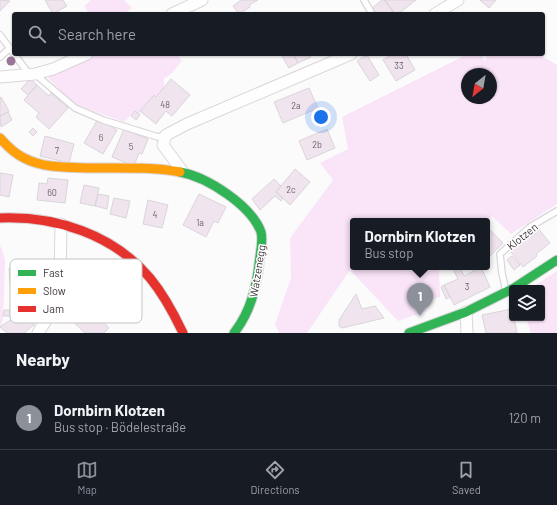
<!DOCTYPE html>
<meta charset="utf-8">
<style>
:root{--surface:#171b24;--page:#20242c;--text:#f1f3f6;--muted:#9ea1a6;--line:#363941;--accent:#8c9099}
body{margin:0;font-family:Barlow,sans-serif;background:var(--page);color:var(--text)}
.controls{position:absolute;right:12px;bottom:12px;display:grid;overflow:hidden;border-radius:4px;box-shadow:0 1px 3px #0004}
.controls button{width:36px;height:36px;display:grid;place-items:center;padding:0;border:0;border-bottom:1px solid var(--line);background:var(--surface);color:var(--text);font:20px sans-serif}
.compass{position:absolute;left:461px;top:68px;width:36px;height:36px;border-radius:50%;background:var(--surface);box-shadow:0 1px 3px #0004;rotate:211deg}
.you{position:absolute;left:321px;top:117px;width:14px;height:14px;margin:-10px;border:3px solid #fff;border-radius:50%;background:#1a73e8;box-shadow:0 0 0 6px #1a73e833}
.badge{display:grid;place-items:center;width:26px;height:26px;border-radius:50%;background:var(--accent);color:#fff;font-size:13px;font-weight:700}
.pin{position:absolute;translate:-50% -33px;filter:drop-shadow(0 1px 2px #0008)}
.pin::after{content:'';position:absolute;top:21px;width:14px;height:12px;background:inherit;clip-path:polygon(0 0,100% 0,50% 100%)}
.popup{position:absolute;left:350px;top:218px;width:140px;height:52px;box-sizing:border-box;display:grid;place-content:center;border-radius:4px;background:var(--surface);filter:drop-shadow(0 1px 3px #0005);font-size:13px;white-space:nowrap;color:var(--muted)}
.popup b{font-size:15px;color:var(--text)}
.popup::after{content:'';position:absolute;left:50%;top:100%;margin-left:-8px;border:8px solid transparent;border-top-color:var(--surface)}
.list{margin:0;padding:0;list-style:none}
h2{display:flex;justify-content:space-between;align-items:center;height:52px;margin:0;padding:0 16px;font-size:17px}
h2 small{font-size:13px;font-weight:400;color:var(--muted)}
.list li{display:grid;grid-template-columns:26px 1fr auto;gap:12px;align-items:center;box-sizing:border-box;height:64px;padding:0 16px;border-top:1px solid var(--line)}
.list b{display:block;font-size:15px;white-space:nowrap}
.list p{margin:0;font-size:13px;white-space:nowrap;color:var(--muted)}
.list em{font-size:13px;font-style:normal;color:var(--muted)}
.icon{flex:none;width:22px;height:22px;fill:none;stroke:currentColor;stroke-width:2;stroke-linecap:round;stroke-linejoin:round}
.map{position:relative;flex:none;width:557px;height:333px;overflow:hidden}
.search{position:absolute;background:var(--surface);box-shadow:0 1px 3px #0004;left:12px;right:12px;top:12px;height:44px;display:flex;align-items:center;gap:10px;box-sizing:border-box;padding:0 14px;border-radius:4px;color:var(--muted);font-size:15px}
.sheet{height:116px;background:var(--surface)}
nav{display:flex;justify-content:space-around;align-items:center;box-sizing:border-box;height:56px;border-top:1px solid var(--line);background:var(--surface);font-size:11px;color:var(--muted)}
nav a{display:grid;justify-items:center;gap:2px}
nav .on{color:var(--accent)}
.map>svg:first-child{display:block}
</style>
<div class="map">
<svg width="557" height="333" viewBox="0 0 557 333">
<rect width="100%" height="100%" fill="#fcfbfc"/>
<path fill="#fae4f8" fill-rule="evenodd" d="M 91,0 L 124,0 L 132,8 L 124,14 L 89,14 L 84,6 Z
M 99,54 L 177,54 L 182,61 L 170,75 L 164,78 L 164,88 L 156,97 L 154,95 L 140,111 L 140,115 L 135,111 L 124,122 L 77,105 L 69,99 L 48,78 L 50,74 L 67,69 Z
M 468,54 L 480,54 L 485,61 L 488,54 L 538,54 L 557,65 L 557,204 L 511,234 L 492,216 L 487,221 L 353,221 L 353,267 L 443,267 L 439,271 L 440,297 L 425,301 L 426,311 L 398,321 L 350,270 L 307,333 L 279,333 L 275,324 L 291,278 L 290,238 L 333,180 L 320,163 L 348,149 L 342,117 ZM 467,74 L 491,74 L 491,98 L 467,98 Z
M 0,245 L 5,259 L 3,319 L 0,328 Z
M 557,271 L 557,333 L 531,333 L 526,318 L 542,318 L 542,288 L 531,288 Z"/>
<path fill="#f0e4ef" stroke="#d9d5d8" d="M 0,0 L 10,1 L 0,11 Z
M 45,0 L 63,0 L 67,6 L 53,14 Z
M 241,0 L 258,0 L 249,5 L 250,7 L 239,14 L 233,6 Z
M 382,0 L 385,0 L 393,11 L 389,14 L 377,14 L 372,8 Z
M 384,0 L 416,0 L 398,14 L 395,14 Z
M 480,0 L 496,0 L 489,8 Z
M 286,54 L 293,54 L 298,63 L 289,68 L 282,56 Z
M 293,54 L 309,54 L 311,57 L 298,63 Z
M 392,54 L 406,54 L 415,70 L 396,81 L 383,60 Z
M 367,55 L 379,75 L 370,81 L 357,61 Z
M 30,79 L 37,85 L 28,95 L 21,89 Z
M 171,79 L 190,95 L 172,116 L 166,111 L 156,124 L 140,111 L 154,95 L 156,97 Z
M 37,85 L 49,96 L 51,93 L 68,108 L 49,129 L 36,117 L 39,113 L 24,100 Z
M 309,88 L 318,108 L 283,123 L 274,102 Z
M 1,97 L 9,111 L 0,116 L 0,98 Z
M 135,111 L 140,115 L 136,120 L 131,116 Z
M 8,112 L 12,120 L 1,127 L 0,116 Z
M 98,119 L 117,130 L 103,154 L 84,143 Z
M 33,128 L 37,132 L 33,136 L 29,132 Z
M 124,129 L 148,139 L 142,154 L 139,153 L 134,166 L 112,157 Z
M 327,129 L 335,148 L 307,160 L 299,141 Z
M 45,136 L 74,144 L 69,163 L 40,156 Z
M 295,169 L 310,182 L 290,205 L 276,192 Z
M 0,173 L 13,175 L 9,197 L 0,195 Z
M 48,178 L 68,180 L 65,203 L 37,200 L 39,183 L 47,184 Z
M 274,179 L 281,186 L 276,192 L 283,198 L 281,201 L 275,196 L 260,210 L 252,199 Z
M 84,185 L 99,188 L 95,206 L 80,203 Z
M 98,194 L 109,196 L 107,209 L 95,206 Z
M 199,194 L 226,207 L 218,223 L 214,221 L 206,237 L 183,225 Z
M 114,198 L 130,201 L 126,218 L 110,214 Z
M 148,200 L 168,205 L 162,228 L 143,224 Z
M 487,227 L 503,243 L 487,259 Z
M 537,227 L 550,243 L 536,254 L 537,256 L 523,267 L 511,252 L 515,248 L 514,247 L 524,239 L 523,238 Z
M 512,256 L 520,265 L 514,270 L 507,260 Z
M 24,267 L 26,283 L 10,284 L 9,268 Z
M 457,267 L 460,267 L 464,276 L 481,267 L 490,287 L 454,305 L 444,285 L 458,279 L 453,269 Z
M 86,283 L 108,292 L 101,307 L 95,313 L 109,328 L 104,333 L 85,333 L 66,315 L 76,305 Z
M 444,285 L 450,297 L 446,299 L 441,287 Z
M 356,294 L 362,309 L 375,306 L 384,318 L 342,328 L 339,326 L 339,320 Z
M 34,297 L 34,326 L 32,326 L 25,333 L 7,333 L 0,327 L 13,318 L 12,298 Z
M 512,309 L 512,318 L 514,318 L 517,333 L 486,333 L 482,315 Z
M 4,310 L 10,310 L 10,316 L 3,316 Z"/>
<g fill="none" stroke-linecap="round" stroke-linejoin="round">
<g stroke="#dad6d9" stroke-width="8">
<path id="lane" d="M 364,0 L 372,14
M 0,35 L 14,54
M 14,54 L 29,74
M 0,57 L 10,48
M 35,74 L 75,108 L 103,120 L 158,137 L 166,135
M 506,291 L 502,273 L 500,254 L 530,227 L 557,211"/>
</g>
<g stroke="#dad6d9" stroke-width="13">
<path id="street" d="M 172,14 L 202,0
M 435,14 L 458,0
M 0,77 L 35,74 L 53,69 L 87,54
M 183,172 L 163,145 L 166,135 L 187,124 L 351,54
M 466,312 L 467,333
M 38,333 L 52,311 L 60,281 L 61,224"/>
</g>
<g stroke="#dad6d9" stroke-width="11">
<path id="fast" d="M 180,172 C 207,177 251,205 261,232 C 263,240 261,249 260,256 C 257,284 252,310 234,333
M 514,288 L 557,260
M 409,333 L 466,312 L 512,289"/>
</g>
<g stroke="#dad6d9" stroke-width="11">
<path id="slow" d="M 0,138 C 7,146 14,153 24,158 C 45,169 70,167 93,168 C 122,168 152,167 180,172"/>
</g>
<g stroke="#dad6d9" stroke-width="11">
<path id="jam" d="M 0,218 C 56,216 113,234 150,278 C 164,295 174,314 183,333"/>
</g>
<use href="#lane" stroke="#fffeff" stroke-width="5.5"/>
<use href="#street" stroke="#fffeff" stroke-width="11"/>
<use href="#fast" stroke="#30b455" stroke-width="9"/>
<use href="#slow" stroke="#ff9f0a" stroke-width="9"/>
<use href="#jam" stroke="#e5322d" stroke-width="9"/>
</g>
<circle fill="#997598" cx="11" cy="61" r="4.5"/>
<g text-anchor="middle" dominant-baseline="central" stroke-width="3" stroke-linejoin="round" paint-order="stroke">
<g font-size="9" fill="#6a6269">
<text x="399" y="65">33</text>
<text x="165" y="104">48</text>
<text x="296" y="105">2a</text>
<text x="101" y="137">6</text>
<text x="317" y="144">2b</text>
<text x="131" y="146">5</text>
<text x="57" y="150">7</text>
<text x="291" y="189">2c</text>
<text x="52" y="192">60</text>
<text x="155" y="214">4</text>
<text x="200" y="222">1a</text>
<text x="467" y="286">3</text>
</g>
<g font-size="11" fill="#3d363c" stroke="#fff">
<text transform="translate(522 236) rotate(-39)">Klotzen</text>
<text transform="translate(257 271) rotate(-81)">Watzenegg</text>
</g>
</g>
<rect x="10" y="259" width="132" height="64" rx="6" fill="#fff" stroke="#c5c3c4" stroke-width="1"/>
<rect x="18" y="270" width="18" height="6" fill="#30b455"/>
<rect x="18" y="288" width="18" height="6" fill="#ff9f0a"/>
<rect x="18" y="306" width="18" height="6" fill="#e5322d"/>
<g font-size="11" fill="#3d363c">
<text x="43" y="277">Fast</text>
<text x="43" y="295">Slow</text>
<text x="43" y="313">Jam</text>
</g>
</svg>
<div class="controls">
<button><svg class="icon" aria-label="layers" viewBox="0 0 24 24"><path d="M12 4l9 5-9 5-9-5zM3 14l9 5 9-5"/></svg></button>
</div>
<svg class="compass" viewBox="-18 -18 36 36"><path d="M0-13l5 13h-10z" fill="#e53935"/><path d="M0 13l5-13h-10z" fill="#9ea1a6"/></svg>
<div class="you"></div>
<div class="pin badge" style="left:420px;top:316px">1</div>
<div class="popup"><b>Dornbirn Klotzen</b>Bus stop</div>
<div class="search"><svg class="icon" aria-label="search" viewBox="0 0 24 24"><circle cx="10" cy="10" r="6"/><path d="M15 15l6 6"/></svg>Search here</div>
</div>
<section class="sheet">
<h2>Nearby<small></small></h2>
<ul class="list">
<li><span class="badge">1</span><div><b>Dornbirn Klotzen</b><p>Bus stop · Bödelestraße</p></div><em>120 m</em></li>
</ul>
</section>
<nav>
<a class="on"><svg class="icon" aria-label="map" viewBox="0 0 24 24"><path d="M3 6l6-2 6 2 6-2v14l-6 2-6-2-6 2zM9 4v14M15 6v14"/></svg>Map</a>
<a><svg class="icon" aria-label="directions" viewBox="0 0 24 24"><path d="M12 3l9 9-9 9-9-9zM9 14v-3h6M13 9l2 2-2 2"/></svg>Directions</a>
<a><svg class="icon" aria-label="saved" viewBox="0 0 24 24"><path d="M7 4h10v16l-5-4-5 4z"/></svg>Saved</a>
</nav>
